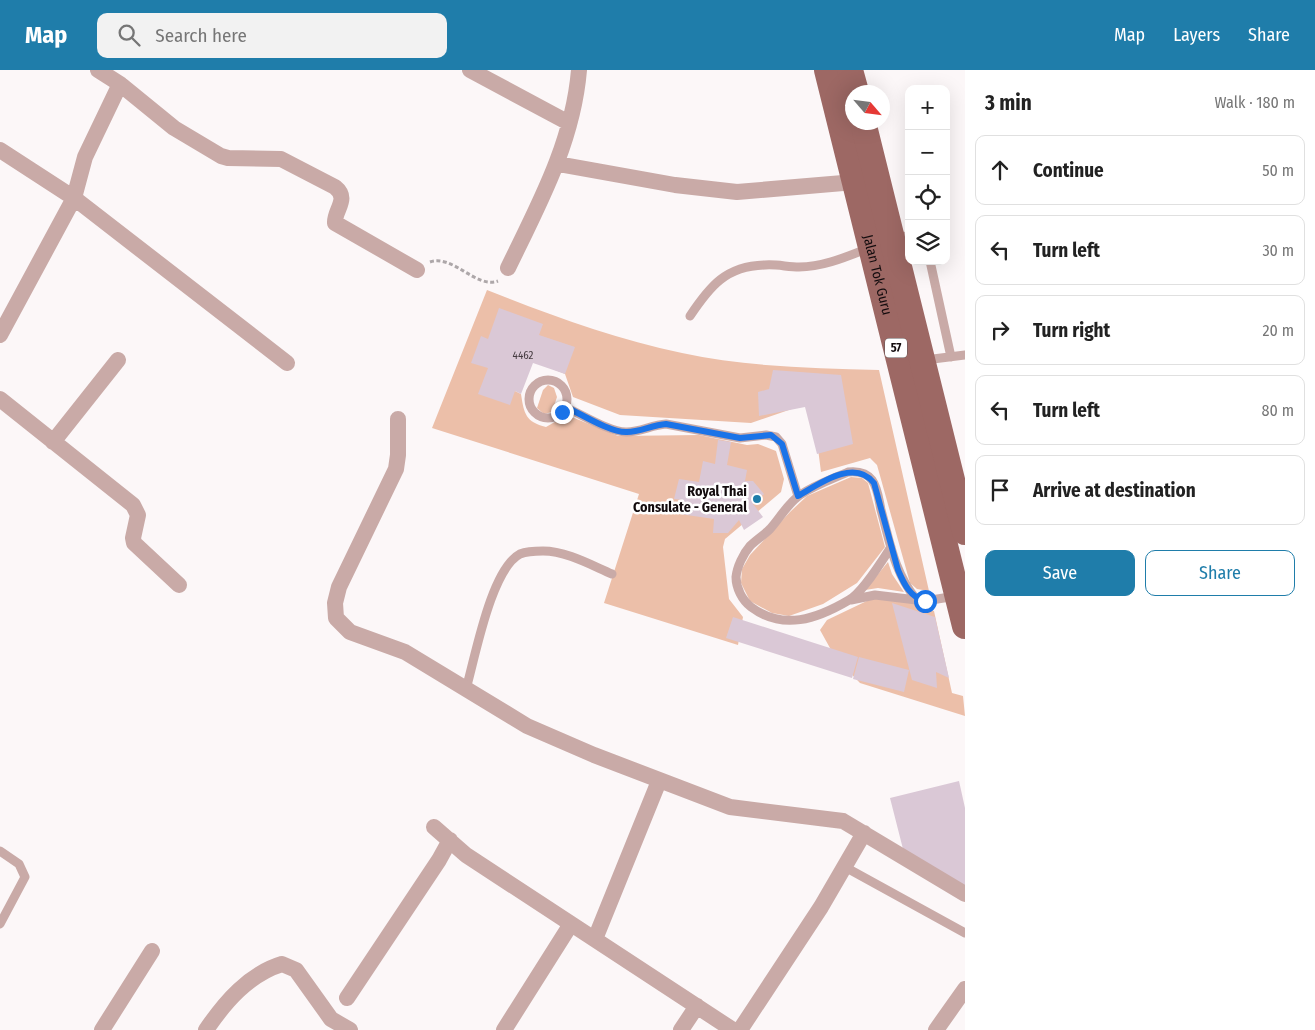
<!DOCTYPE html>
<meta charset="utf-8">
<style>
:root{--surface:#fff;--page:#f2f2f2;--text:#222;--muted:#767676;--line:#e0e0e0;--accent:#1f7daa}
body{margin:0;font-family:"Fira Sans Condensed",sans-serif;background:var(--page);color:var(--text)}
.controls{position:absolute;right:15px;top:15px;display:grid;overflow:hidden;border-radius:10px;box-shadow:0 5px 20px #0002}
.controls button{width:45px;height:45px;display:grid;place-items:center;padding:0;border:0;border-bottom:1px solid var(--line);background:var(--surface);color:var(--text);font:25px sans-serif}
.compass{position:absolute;left:845px;top:15px;width:45px;height:45px;border-radius:50%;background:var(--surface);box-shadow:0 5px 20px #0002;rotate:118deg}
.stop{position:absolute;width:15px;height:15px;margin:-11px;border:4px solid #1a73e8;border-radius:50%;background:#fff}
.stop.end{background:#1a73e8;border-color:#fff;box-shadow:0 1px 5px #0008}
.list{margin:0;padding:0;list-style:none}
h2{display:flex;justify-content:space-between;align-items:center;height:65px;margin:0;padding:0 20px;font-size:21px}
h2 small{font-size:16px;font-weight:400;color:var(--muted)}
.list li{display:grid;grid-template-columns:32px 1fr auto;gap:15px;align-items:center;box-sizing:border-box;height:70px;margin:0 10px 10px;padding:0 10px;border:1px solid var(--line);border-radius:10px}
.list b{display:block;font-size:19px;white-space:nowrap}
.list em{font-size:16px;font-style:normal;color:var(--muted)}
.actions{display:flex;gap:10px;padding:15px 20px}
.actions a{flex:1;padding:11px 0;border:1px solid var(--accent);border-radius:10px;text-align:center;font-size:18px;color:var(--accent)}
.actions .main{background:var(--accent);color:#fff}
.icon{flex:none;width:28px;height:28px;fill:none;stroke:currentColor;stroke-width:2;stroke-linecap:round;stroke-linejoin:round}
.map{position:relative;flex:none;width:965px;height:960px;overflow:hidden}
header{display:flex;align-items:center;gap:30px;box-sizing:border-box;height:70px;padding:0 25px;background:var(--accent);color:#fff}
header strong{font-size:24px}
nav{display:flex;gap:28px;margin-inline-start:auto;font-size:18px}
.search{width:350px;height:45px;background:var(--page);display:flex;align-items:center;gap:12px;box-sizing:border-box;padding:0 18px;border-radius:10px;color:var(--muted);font-size:19px}
main{display:flex}
aside{flex:1;background:var(--surface)}
.map>svg:first-child{display:block}
</style>
<header>
<strong>Map</strong>
<div class="search"><svg class="icon" aria-label="search" viewBox="0 0 24 24"><circle cx="10" cy="10" r="6"/><path d="M15 15l6 6"/></svg>Search here</div>
<nav><a>Map</a><a>Layers</a><a>Share</a></nav>
</header>
<main>
<div class="map">
<svg width="965" height="960" viewBox="0 0 965 960">
<rect width="100%" height="100%" fill="#fcf7f8"/>
<path fill="#ecbfa9" d="M 487,220 C 550,245 615,269 682,283 C 746,297 813,298 879,300 L 929,521 L 917,519 L 910,513 L 877,395 L 870,388 L 821,402 L 812,332 L 751,353 L 620,345 L 573,327 L 565,304 L 516,284 L 515,321 L 521,324 C 524,344 526,352 546,357 L 567,345 L 618,366 L 699,365 L 747,375 L 758,374 L 776,381 L 784,409 L 781,422 L 725,469 L 723,477 L 729,529 L 743,547 L 738,575 L 604,533 L 639,424 L 432,358 Z
M 548,315 L 554,318 L 557,327 L 552,342 L 544,344 L 537,338 L 543,320 Z
M 851,407 L 862,408 L 868,413 L 885,477 L 857,513 L 823,534 L 789,546 L 772,543 L 750,531 L 741,513 L 742,499 L 750,485 L 790,442 L 807,426 Z
M 888,492 L 892,504 L 904,522 L 878,518 L 865,520 Z
M 873,528 L 904,530 L 934,541 L 952,623 L 963,626 L 965,646 L 860,613 L 835,587 L 820,560 L 827,550 Z"/>
<path fill="#dac8d6" d="M 499,238 L 543,254 L 539,265 L 575,277 L 565,304 L 533,293 L 521,324 L 515,321 L 510,335 L 478,324 L 488,298 L 471,293 L 481,266 L 488,269 Z
M 773,300 L 841,305 L 853,374 L 817,384 L 805,337 L 759,346 L 758,322 L 769,319 Z
M 718,370 L 731,372 L 727,395 L 747,400 L 745,411 L 753,411 L 764,424 L 753,434 L 763,447 L 744,460 L 739,450 L 728,463 L 713,463 L 714,449 L 680,444 L 682,430 L 674,429 L 679,409 L 699,412 L 703,391 L 715,394 Z
M 892,533 L 935,547 L 949,608 L 936,602 L 937,618 L 912,610 Z
M 733,547 L 858,587 L 852,608 L 726,568 Z
M 859,587 L 909,600 L 904,622 L 853,609 Z
M 959,711 L 965,738 L 965,817 L 903,779 L 890,728 Z"/>
<g fill="none" stroke-linecap="round" stroke-linejoin="round">
<path stroke="#ada7a9" stroke-width="3" stroke-dasharray="4 2.5" stroke-linecap="butt" d="M 430,192 C 453,184 476,219 498,211"/>
<path stroke="#c9aaa7" stroke-width="9" d="M 894,165 L 909,167
M 930,191 L 951,287
M 690,246 C 710,216 726,196 765,195 C 776,194 788,197 799,197 C 823,197 846,187 869,178
M 925,290 L 965,285
M529 329a19 19 0 1 1 38 0a19 19 0 1 1-38 0Z
M 565,337 C 581,344 611,363 627,362 C 640,362 652,355 666,354 L 740,368 L 766,365 L 776,367 L 782,374 L 798,426
M 891,477 C 882,491 863,522 849,530 C 817,549 783,561 751,537 C 742,530 736,518 736,507 C 737,497 743,484 750,476 C 756,470 764,465 770,459 C 780,448 788,433 800,425 C 815,415 832,409 848,402 C 857,401 866,402 872,410 C 878,418 879,431 881,440 C 890,472 894,502 916,529
M 851,530 L 875,525 L 925,531 L 956,526
M 466,619 C 475,588 491,499 520,484 C 525,482 537,481 543,481 C 566,481 591,495 612,504
M 0,781 L 19,794 L 25,807 L 0,854
M 845,797 L 965,863"/>
<path stroke="#c9aaa7" stroke-width="16" d="M 98,0 L 120,14 L 174,58 L 221,86 L 228,88 L 281,89 L 335,117 C 350,129 334,140 335,153 L 417,200
M 470,0 L 569,53
M 0,80 L 74,128 L 287,293
M 558,94 L 675,115 L 737,122 L 855,112
M 508,198 C 539,134 573,72 579,0
M 0,265 L 74,128 L 85,87 L 120,14
M 0,329 L 133,435 L 138,445 L 133,468 L 134,473 L 179,515
M 398,349 L 398,385 L 396,399 L 339,517 L 335,533 L 336,548 L 350,562 L 405,582 L 527,656 L 594,685 L 730,737 L 843,751 L 965,824
M 53,372 L 118,290
M 434,757 L 466,785 L 733,960
M 595,869 L 659,711
M 347,928 L 439,790 L 450,770
M 102,960 L 152,881
M 206,960 C 225,932 249,904 282,894 L 296,900 L 331,949 L 350,960
M 504,960 L 571,854
M 681,960 L 697,936
M 740,960 L 821,837 L 864,763
M 936,960 L 965,919"/>
<g stroke="#9d6864" stroke-width="26">
<path id="s1" d="M 827,0 L 965,556"/>
<path d="M 850,0 L 856,22"/>
<path d="M 863,52 L 965,462"/>
</g>
</g>
<g fill="none" stroke-linecap="round" stroke-linejoin="round">
<path stroke="#1a73e8" stroke-width="6" d="M 562,342 L 566,337 C 581,344 611,363 627,362 C 640,362 652,355 666,354 L 740,368 L 771,365 L 782,374 L 798,426 C 819,414 854,388 874,413 L 898,500 C 904,514 910,527 925,531"/>
</g>
<circle fill="#1f7daa" stroke="#fff" stroke-width="2" cx="757" cy="429" r="5"/>
<g text-anchor="middle" dominant-baseline="central" stroke-width="5" stroke-linejoin="round" paint-order="stroke">
<g font-size="11" fill="#453b40">
<text x="523" y="285">4462</text>
</g>
<rect fill="#fff" stroke="#5a5556" stroke-width="1" x="885" y="268.5" width="22" height="19" rx="4"/>
<g font-size="12" font-weight="bold" fill="#130c0e">
<text x="896" y="278">57</text>
</g>
<g font-size="14" fill="#130c0e" stroke="#fff">
<text stroke="none"><textPath href="#s1" startOffset="211">Jalan Tok Guru</textPath></text>
</g>
<g font-size="14" font-weight="bold" fill="#130c0e" stroke="#fff" text-anchor="end">
<text x="747" y="421">Royal Thai<tspan x="747" dy="16">Consulate - General</tspan></text>
</g>
</g>
</svg>
<div class="controls">
<button>+</button>
<button>−</button>
<button><svg class="icon" aria-label="locate" viewBox="0 0 24 24"><circle cx="12" cy="12" r="6"/><path d="M12 2v4M12 18v4M2 12h4M18 12h4"/></svg></button>
<button><svg class="icon" aria-label="layers" viewBox="0 0 24 24"><path d="M12 4l9 5-9 5-9-5zM3 14l9 5 9-5"/></svg></button>
</div>
<svg class="compass" viewBox="-18 -18 36 36"><path d="M0-13l5 13h-10z" fill="#e53935"/><path d="M0 13l5-13h-10z" fill="#767676"/></svg>
<div class="stop" style="left:925px;top:531px"></div>
<div class="stop end" style="left:562px;top:342px"></div>
</div>
<aside>
<h2>3 min<small>Walk · 180 m</small></h2>
<ul class="list">
<li><svg class="icon" aria-label="ahead" viewBox="0 0 24 24"><path d="M12 20V5M6 11l6-6 6 6"/></svg><div><b>Continue</b></div><em>50 m</em></li>
<li><svg class="icon" aria-label="left" viewBox="0 0 24 24"><path d="M17 20v-9H6M10 6l-5 5 5 5"/></svg><div><b>Turn left</b></div><em>30 m</em></li>
<li><svg class="icon" aria-label="right" viewBox="0 0 24 24"><path d="M7 20v-9h11M14 6l5 5-5 5"/></svg><div><b>Turn right</b></div><em>20 m</em></li>
<li><svg class="icon" aria-label="left" viewBox="0 0 24 24"><path d="M17 20v-9H6M10 6l-5 5 5 5"/></svg><div><b>Turn left</b></div><em>80 m</em></li>
<li><svg class="icon" aria-label="arrive" viewBox="0 0 24 24"><path d="M6 21V4h12l-3 4 3 4H6"/></svg><div><b>Arrive at destination</b></div></li>
</ul>
<div class="actions"><a class="main">Save</a><a>Share</a></div>
</aside>
</main>
